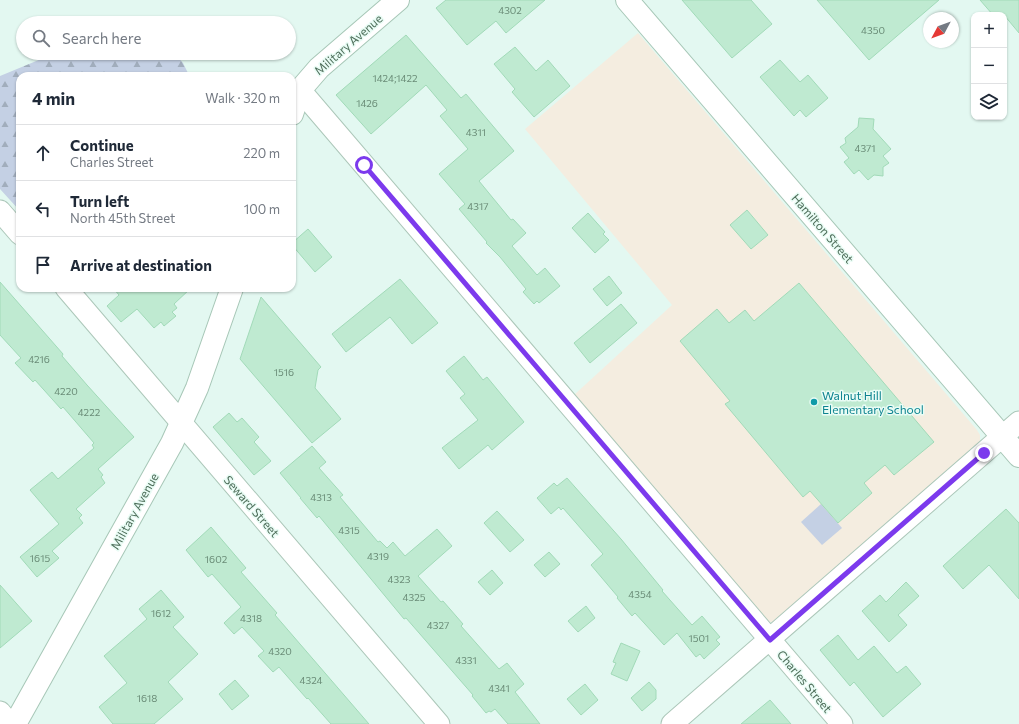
<!DOCTYPE html>
<meta charset="utf-8">
<style>
:root{--surface:#fff;--page:#f2f2f3;--text:#1f2937;--muted:#747a83;--line:#e0e1e3}
body{margin:0;font-family:Commissioner,sans-serif;background:var(--page);color:var(--text)}
.controls{position:absolute;right:12px;top:12px;display:grid;overflow:hidden;border-radius:8px;box-shadow:0 1px 3px #0004}
.controls button{width:36px;height:36px;display:grid;place-items:center;padding:0;border:0;border-bottom:1px solid var(--line);background:var(--surface);color:var(--text);font:20px sans-serif}
.compass{position:absolute;left:923px;top:12px;width:36px;height:36px;border-radius:50%;background:var(--surface);box-shadow:0 1px 3px #0004;rotate:229deg}
.stop{position:absolute;width:12px;height:12px;margin:-9px;border:3px solid #7c3aed;border-radius:50%;background:#fff}
.stop.end{background:#7c3aed;border-color:#fff;box-shadow:0 1px 4px #0008}
.list{margin:0;padding:0;list-style:none}
h2{display:flex;justify-content:space-between;align-items:center;height:52px;margin:0;padding:0 16px;font-size:17px}
h2 small{font-size:13px;font-weight:400;color:var(--muted)}
.list li{display:grid;grid-template-columns:26px 1fr auto;gap:12px;align-items:center;box-sizing:border-box;height:56px;padding:0 16px;border-top:1px solid var(--line)}
.list b{display:block;font-size:15px;white-space:nowrap}
.list p{margin:0;font-size:13px;white-space:nowrap;color:var(--muted)}
.list em{font-size:13px;font-style:normal;color:var(--muted)}
.icon{flex:none;width:22px;height:22px;fill:none;stroke:currentColor;stroke-width:2;stroke-linecap:round;stroke-linejoin:round}
.map{position:relative;flex:none;width:1019px;height:724px;overflow:hidden}
.search{position:absolute;background:var(--surface);box-shadow:0 1px 3px #0004;left:16px;top:16px;width:280px;height:44px;display:flex;align-items:center;gap:10px;box-sizing:border-box;padding:0 14px;border-radius:22px;color:var(--muted);font-size:15px}
.panel{position:absolute;background:var(--surface);box-shadow:0 1px 3px #0004;left:16px;top:72px;width:280px;height:220px;border-radius:12px}
.map>svg:first-child{display:block}
</style>
<div class="map">
<svg width="1019" height="724" viewBox="0 0 1019 724">
<defs>
<pattern id="forest-firs" width="22" height="20" patternUnits="userSpaceOnUse"><rect width="22" height="20" fill="#c4d0e4"/><path d="M5 1l3.5 6h-7zM16 11l3.5 6h-7z" fill="#a1adbc"/></pattern>
</defs>
<rect width="100%" height="100%" fill="#e3f8f1"/>
<path fill="#f4ede0" d="M 638,33 L 977,430 L 980,435 L 980,441 L 977,447 L 775,622 L 770,622 L 767,620 L 574,395 L 672,305 L 525,129 Z"/>
<path fill="url(#forest-firs)" d="M 59,53 L 174,53 L 183,63 L 189,75 L 20,76 L 20,211 L 0,189 L 0,76 L 46,57 Z"/>
<path fill="#c4d0e4" d="M 821,504 L 842,528 L 822,545 L 801,522 Z"/>
<path fill="#bfead1" stroke="#a1dab8" d="M 446,0 L 545,0 L 506,33 L 496,21 L 467,45 L 436,8 Z
M 682,0 L 751,0 L 772,24 L 732,58 Z
M 817,0 L 939,0 L 869,60 Z
M 980,0 L 1019,0 L 1019,33 L 1004,15 L 993,15 Z
M 406,35 L 461,98 L 466,94 L 514,151 L 479,181 L 511,220 L 513,219 L 526,233 L 512,246 L 537,275 L 545,268 L 560,286 L 539,303 L 537,301 L 534,304 L 523,292 L 526,289 L 500,257 L 486,243 L 487,242 L 459,209 L 465,204 L 439,174 L 468,149 L 440,116 L 447,110 L 426,85 L 371,134 L 336,95 Z
M 515,47 L 536,71 L 548,60 L 570,86 L 534,117 L 512,92 L 515,89 L 494,64 Z
M 780,60 L 800,82 L 808,75 L 828,98 L 806,117 L 800,110 L 794,116 L 760,77 Z
M 859,118 L 874,119 L 873,129 L 891,149 L 883,156 L 889,163 L 883,167 L 883,176 L 874,175 L 868,180 L 859,170 L 854,174 L 844,162 L 849,158 L 840,147 L 846,143 L 845,138 L 858,127 Z
M 747,210 L 768,235 L 751,249 L 730,225 Z
M 588,213 L 605,232 L 603,234 L 609,240 L 595,253 L 572,228 Z
M 308,229 L 332,257 L 315,272 L 292,245 L 292,243 Z
M 609,276 L 622,293 L 607,306 L 593,289 Z
M 400,279 L 438,323 L 412,344 L 390,317 L 346,352 L 332,334 Z
M 0,282 L 63,354 L 62,356 L 87,385 L 134,437 L 98,469 L 103,475 L 101,477 L 105,483 L 76,509 L 82,515 L 79,518 L 83,523 L 52,551 L 59,558 L 37,577 L 20,557 L 59,524 L 30,490 L 52,472 L 58,479 L 94,448 L 92,445 L 94,443 L 63,407 L 61,409 L 35,380 L 33,382 L 15,363 L 21,358 L 0,335 Z
M 799,283 L 934,442 L 894,475 L 885,465 L 864,483 L 872,493 L 838,523 L 810,491 L 803,497 L 725,404 L 730,401 L 680,341 L 717,309 L 729,323 L 745,310 L 754,321 Z
M 113,288 L 191,288 L 174,304 L 177,308 L 172,312 L 176,316 L 164,326 L 161,322 L 154,328 L 137,309 L 121,322 L 107,306 L 119,295 Z
M 261,297 L 321,367 L 318,370 L 315,388 L 341,419 L 312,443 L 240,359 Z
M 621,304 L 637,323 L 590,363 L 574,343 Z
M 464,356 L 483,380 L 487,377 L 524,422 L 492,450 L 488,445 L 459,469 L 442,448 L 478,420 L 460,398 L 465,394 L 446,371 Z
M 229,413 L 237,422 L 242,418 L 259,437 L 254,442 L 271,461 L 254,475 L 213,427 Z
M 312,446 L 326,462 L 319,468 L 343,495 L 340,497 L 378,542 L 380,541 L 387,548 L 393,542 L 405,556 L 437,529 L 452,546 L 418,576 L 441,602 L 443,601 L 463,624 L 461,626 L 499,669 L 507,663 L 524,684 L 515,692 L 540,724 L 508,724 L 495,709 L 491,712 L 489,711 L 486,713 L 472,696 L 473,695 L 406,618 L 404,619 L 319,516 L 317,518 L 300,498 L 301,498 L 280,473 Z
M 567,478 L 621,539 L 663,590 L 662,591 L 692,625 L 702,616 L 720,637 L 716,640 L 720,644 L 704,659 L 700,654 L 696,657 L 677,633 L 664,645 L 635,613 L 632,616 L 617,598 L 618,597 L 591,565 L 603,554 L 563,508 L 561,510 L 559,507 L 551,514 L 537,498 L 554,483 L 557,486 Z
M 1006,509 L 1019,523 L 1019,599 L 989,565 L 963,589 L 943,566 Z
M 497,511 L 524,540 L 510,552 L 484,523 Z
M 211,527 L 246,568 L 241,572 L 277,613 L 275,615 L 369,724 L 331,724 L 308,698 L 307,699 L 279,667 L 273,672 L 258,656 L 264,651 L 242,627 L 234,634 L 224,623 L 241,607 L 212,574 L 208,577 L 186,550 Z
M 549,552 L 560,564 L 545,577 L 534,565 Z
M 492,570 L 503,583 L 490,595 L 478,582 Z
M 906,582 L 919,596 L 898,615 L 907,625 L 889,642 L 862,611 L 880,595 L 886,602 Z
M 0,585 L 32,621 L 0,648 Z
M 161,590 L 184,617 L 173,627 L 198,654 L 168,682 L 183,699 L 154,724 L 113,724 L 99,707 L 127,683 L 104,656 L 147,619 L 139,609 Z
M 586,606 L 595,618 L 578,632 L 568,621 Z
M 838,635 L 858,660 L 874,646 L 897,673 L 906,666 L 921,684 L 883,717 L 854,682 L 850,686 L 820,650 Z
M 621,643 L 640,651 L 627,681 L 611,674 L 616,663 L 613,662 Z
M 235,680 L 249,696 L 232,710 L 219,694 Z
M 649,682 L 656,690 L 656,699 L 642,711 L 631,698 Z
M 585,684 L 598,700 L 581,715 L 567,699 Z
M 770,700 L 791,724 L 741,724 Z"/>
<g fill="none" stroke-linecap="round" stroke-linejoin="round">
<g stroke="#acc7b9" stroke-width="23">
<path id="street" d="M 300,90 L 842,724
M 0,211 L 20,234
M 66,288 L 439,724
M 0,712 L 10,724
M 672,724 L 1019,422"/>
</g>
<g stroke="#a7c7b7" stroke-width="24">
<path id="secondary" d="M 627,0 L 1019,456
M 292,114 L 300,90 L 319,68 L 398,0
M 15,724 L 172,443 L 197,388 L 232,288"/>
</g>
<use href="#street" stroke="#fff" stroke-width="21"/>
<use href="#secondary" stroke="#fff" stroke-width="22"/>
</g>
<g fill="none" stroke-linecap="round" stroke-linejoin="round">
<path stroke="#7c3aed" stroke-width="5" d="M 364,165 L 770,640 L 984,453"/>
</g>
<circle fill="#0f9aa8" stroke="#e9fcf5" stroke-width="1.5" cx="814" cy="402" r="4"/>
<g text-anchor="middle" dominant-baseline="central" stroke-width="3" stroke-linejoin="round" paint-order="stroke">
<g font-size="10" fill="#6a8c77">
<text x="510" y="10">4302</text>
<text x="873" y="30">4350</text>
<text x="395" y="78">1424;1422</text>
<text x="367" y="103">1426</text>
<text x="476" y="132">4311</text>
<text x="865" y="148">4371</text>
<text x="478" y="206">4317</text>
<text x="39" y="359">4216</text>
<text x="284" y="372">1516</text>
<text x="66" y="391">4220</text>
<text x="89" y="412">4222</text>
<text x="321" y="497">4313</text>
<text x="349" y="530">4315</text>
<text x="378" y="556">4319</text>
<text x="40" y="558">1615</text>
<text x="216" y="559">1602</text>
<text x="399" y="579">4323</text>
<text x="640" y="594">4354</text>
<text x="414" y="597">4325</text>
<text x="161" y="613">1612</text>
<text x="251" y="618">4318</text>
<text x="438" y="625">4327</text>
<text x="699" y="638">1501</text>
<text x="280" y="651">4320</text>
<text x="466" y="660">4331</text>
<text x="311" y="680">4324</text>
<text x="499" y="688">4341</text>
<text x="147" y="698">1618</text>
</g>
<g font-size="12" fill="#4d6d59" stroke="#e9fcf5">
<text transform="translate(348 44) rotate(-41)">Military Avenue</text>
<text transform="translate(823 228) rotate(49)">Hamilton Street</text>
<text transform="translate(252 506) rotate(49)">Seward Street</text>
<text transform="translate(134 511) rotate(-61)">Military Avenue</text>
<text transform="translate(805 681) rotate(50)">Charles Street</text>
</g>
<g font-size="12" fill="#0d838f" stroke="#e9fcf5" text-anchor="start">
<text x="822" y="395">Walnut Hill<tspan x="822" dy="14">Elementary School</tspan></text>
</g>
</g>
</svg>
<div class="controls">
<button>+</button>
<button>−</button>
<button><svg class="icon" aria-label="layers" viewBox="0 0 24 24"><path d="M12 4l9 5-9 5-9-5zM3 14l9 5 9-5"/></svg></button>
</div>
<svg class="compass" viewBox="-18 -18 36 36"><path d="M0-13l5 13h-10z" fill="#e53935"/><path d="M0 13l5-13h-10z" fill="#747a83"/></svg>
<div class="stop" style="left:364px;top:165px"></div>
<div class="stop end" style="left:984px;top:453px"></div>
<div class="search"><svg class="icon" aria-label="search" viewBox="0 0 24 24"><circle cx="10" cy="10" r="6"/><path d="M15 15l6 6"/></svg>Search here</div>
<section class="panel">
<h2>4 min<small>Walk · 320 m</small></h2>
<ul class="list">
<li><svg class="icon" aria-label="ahead" viewBox="0 0 24 24"><path d="M12 20V5M6 11l6-6 6 6"/></svg><div><b>Continue</b><p>Charles Street</p></div><em>220 m</em></li>
<li><svg class="icon" aria-label="left" viewBox="0 0 24 24"><path d="M17 20v-9H6M10 6l-5 5 5 5"/></svg><div><b>Turn left</b><p>North 45th Street</p></div><em>100 m</em></li>
<li><svg class="icon" aria-label="arrive" viewBox="0 0 24 24"><path d="M6 21V4h12l-3 4 3 4H6"/></svg><div><b>Arrive at destination</b></div></li>
</ul>
</section>
</div>
